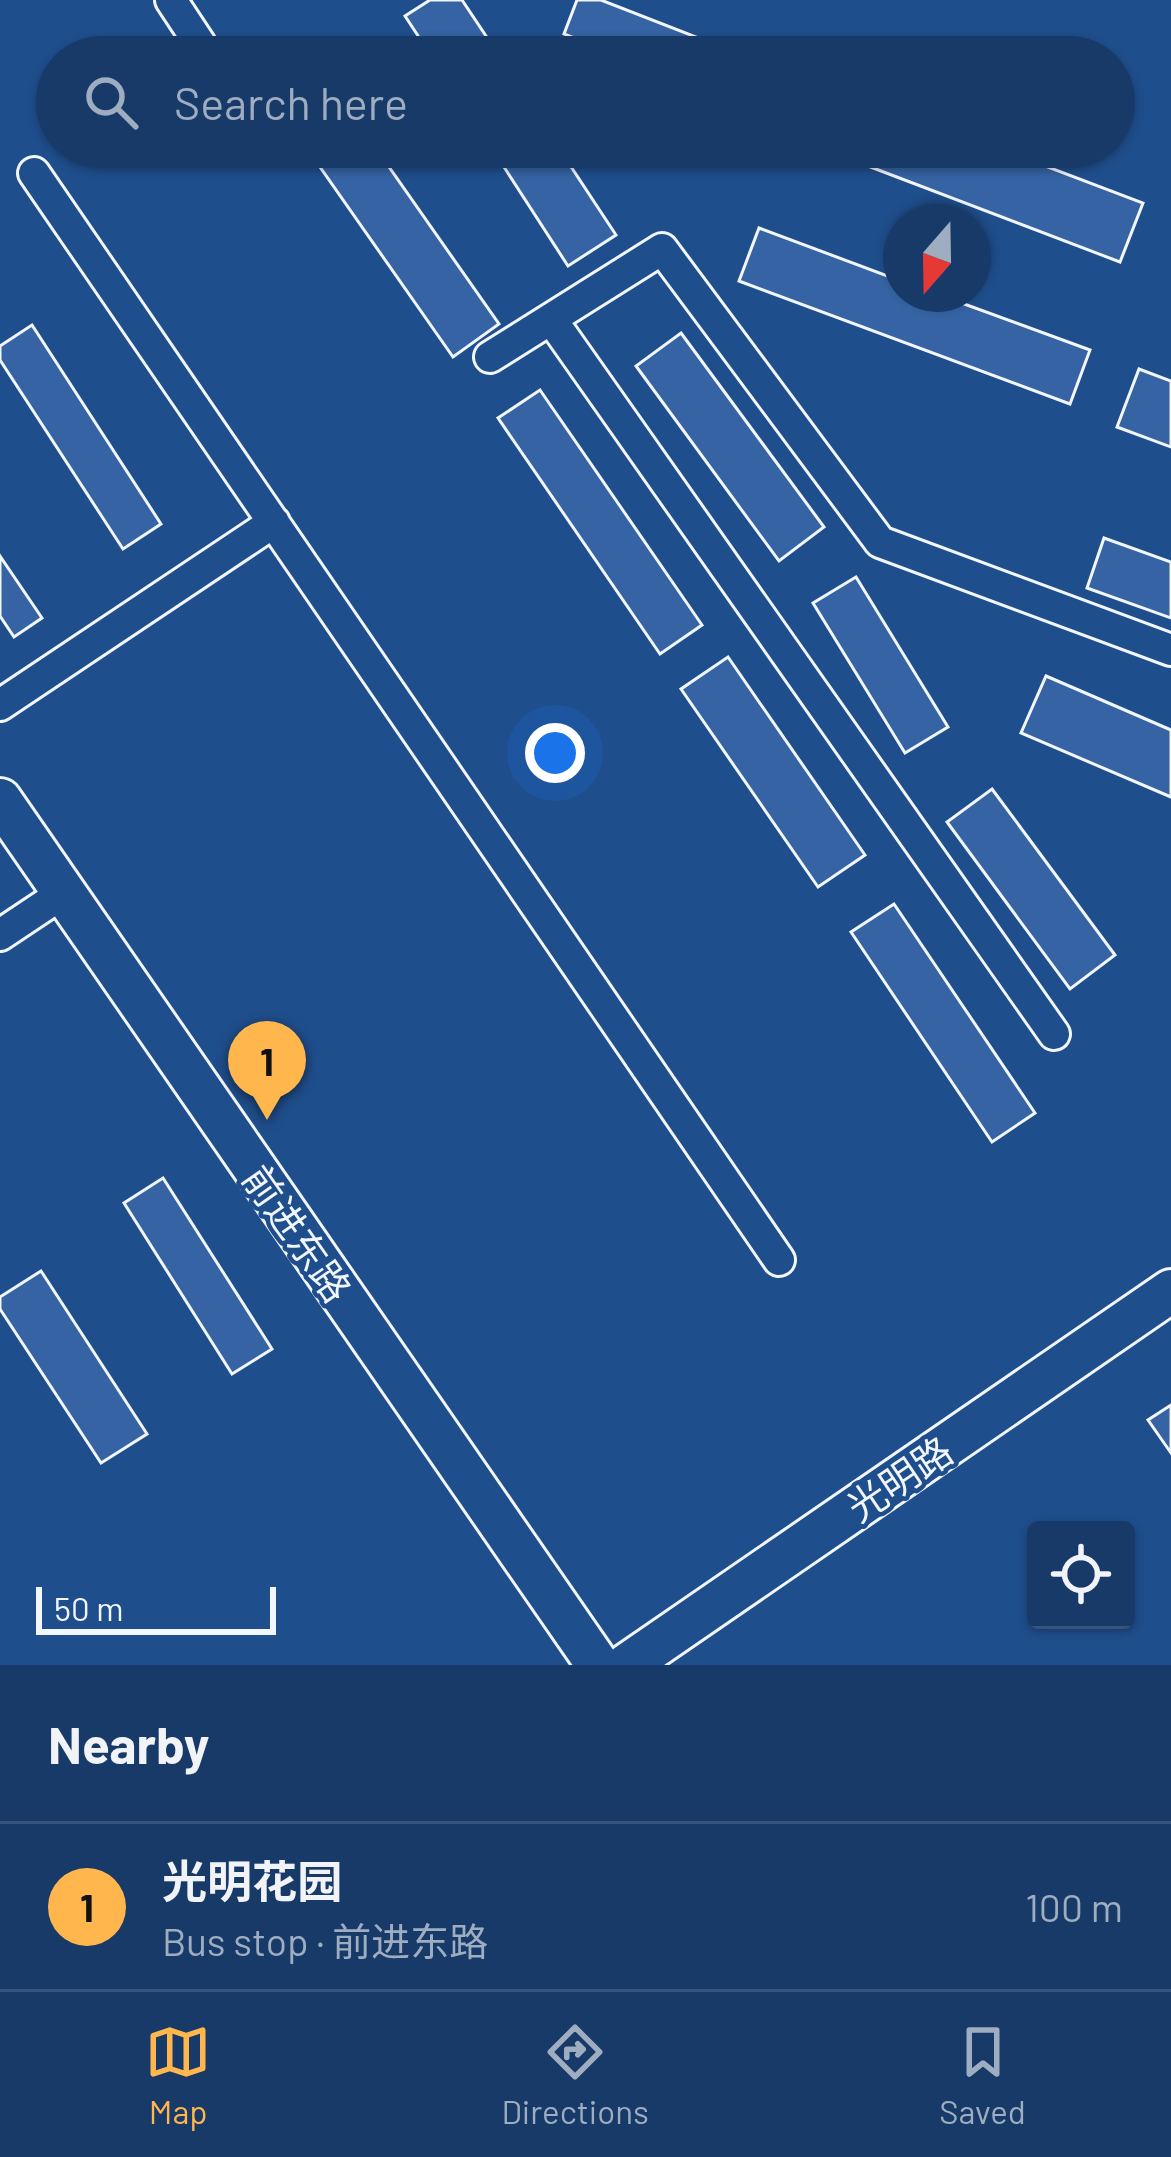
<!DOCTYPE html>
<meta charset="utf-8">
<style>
:root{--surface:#173a69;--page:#20416f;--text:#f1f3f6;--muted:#9eadc0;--line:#36547d;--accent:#ffb74d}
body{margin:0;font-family:Barlow,"Noto Sans SC",sans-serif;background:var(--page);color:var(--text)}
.controls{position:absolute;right:36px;bottom:36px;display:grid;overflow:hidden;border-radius:12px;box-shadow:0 3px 9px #0004}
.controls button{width:108px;height:108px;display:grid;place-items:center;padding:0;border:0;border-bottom:3px solid var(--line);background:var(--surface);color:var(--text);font:60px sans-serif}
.compass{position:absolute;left:883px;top:204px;width:108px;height:108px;border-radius:50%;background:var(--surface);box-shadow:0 3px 9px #0004;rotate:200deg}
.scale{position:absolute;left:36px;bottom:30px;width:240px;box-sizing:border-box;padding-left:12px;border:6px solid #f2f6ff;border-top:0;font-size:33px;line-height:42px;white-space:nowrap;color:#f2f6ff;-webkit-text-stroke:9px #1f4e8c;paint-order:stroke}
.you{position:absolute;left:555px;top:753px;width:42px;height:42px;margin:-30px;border:9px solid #fff;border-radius:50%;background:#1a73e8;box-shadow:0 0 0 18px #1a73e833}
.badge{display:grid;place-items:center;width:78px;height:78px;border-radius:50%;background:var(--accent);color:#111;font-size:39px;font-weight:700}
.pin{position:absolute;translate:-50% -99px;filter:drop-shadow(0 3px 6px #0008)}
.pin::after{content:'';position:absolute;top:63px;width:42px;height:36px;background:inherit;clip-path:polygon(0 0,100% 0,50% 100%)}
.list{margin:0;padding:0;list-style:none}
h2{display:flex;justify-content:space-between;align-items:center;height:156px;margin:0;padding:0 48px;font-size:51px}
h2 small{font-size:39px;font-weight:400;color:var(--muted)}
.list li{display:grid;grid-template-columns:78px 1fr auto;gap:36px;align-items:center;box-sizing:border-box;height:168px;padding:0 48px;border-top:3px solid var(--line)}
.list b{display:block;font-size:45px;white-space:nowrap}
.list p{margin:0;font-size:39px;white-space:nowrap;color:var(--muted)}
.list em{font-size:39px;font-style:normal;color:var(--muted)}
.icon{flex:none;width:66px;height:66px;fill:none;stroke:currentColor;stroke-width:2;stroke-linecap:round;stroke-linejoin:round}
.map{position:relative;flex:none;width:1171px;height:1665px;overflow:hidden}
.search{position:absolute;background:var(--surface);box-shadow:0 3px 9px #0004;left:36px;right:36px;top:36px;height:132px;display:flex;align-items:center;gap:30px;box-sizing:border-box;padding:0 42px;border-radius:66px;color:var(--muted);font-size:45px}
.sheet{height:324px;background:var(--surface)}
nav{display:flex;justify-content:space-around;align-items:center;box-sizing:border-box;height:168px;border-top:3px solid var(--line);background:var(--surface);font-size:33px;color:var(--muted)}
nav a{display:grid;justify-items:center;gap:6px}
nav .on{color:var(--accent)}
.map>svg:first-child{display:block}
</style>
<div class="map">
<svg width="1171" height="1665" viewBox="0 0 1171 1665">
<rect width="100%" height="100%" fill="#1f4e8c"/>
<path fill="#3563a3" stroke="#f2f6ff" stroke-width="3" d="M 430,0 L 462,0 L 500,57 L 432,57 L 405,16 Z
M 577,0 L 601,0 L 727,49 L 724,57 L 622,57 L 564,34 Z
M 306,147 L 375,147 L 499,324 L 453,357 Z
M 491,147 L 558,147 L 616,235 L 568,266 Z
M 818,147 L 995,147 L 1143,203 L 1120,262 Z
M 759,228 L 901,281 L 901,294 L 937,294 L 1090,350 L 1070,404 L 739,281 Z
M 32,325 L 161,524 L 123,549 L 0,360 L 0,346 Z
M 681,333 L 824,527 L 779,561 L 636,366 Z
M 1139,369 L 1171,381 L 1171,447 L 1117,427 Z
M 540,390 L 702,625 L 660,654 L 498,418 Z
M 1104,538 L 1171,562 L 1171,618 L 1087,588 Z
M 0,556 L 42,618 L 14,637 L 0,616 Z
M 856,577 L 948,727 L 905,753 L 813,603 Z
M 728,657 L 865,855 L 818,887 L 681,689 Z
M 1046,676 L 1171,730 L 1171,797 L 1021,733 Z
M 992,789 L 1115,955 L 1070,989 L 947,822 Z
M 894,904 L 1035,1113 L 992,1142 L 851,932 Z
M 163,1178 L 272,1349 L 232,1374 L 124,1203 Z
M 41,1271 L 147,1434 L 101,1463 L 0,1309 L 0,1297 Z
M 1171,1405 L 1171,1453 L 1148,1420 Z"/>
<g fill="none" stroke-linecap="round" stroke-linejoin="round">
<g stroke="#f2f6ff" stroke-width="36">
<path id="minor" d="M 171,0 L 200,44
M 34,173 L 779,1260
M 551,319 L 1054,1034
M 490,357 L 662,249 L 880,542 L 1171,650
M 0,705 L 274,522
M 0,935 L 63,893"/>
</g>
<g stroke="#f2f6ff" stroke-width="48">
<path id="secondary" d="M 0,800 L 598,1665
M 627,1665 L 1171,1291"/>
</g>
<use href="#minor" stroke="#1f4e8c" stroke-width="30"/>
<use href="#secondary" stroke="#1f4e8c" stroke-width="42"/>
</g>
<g text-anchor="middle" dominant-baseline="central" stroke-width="9" stroke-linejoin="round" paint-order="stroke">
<g font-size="39" fill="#f2f6ff" stroke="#1f4e8c">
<text transform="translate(298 1233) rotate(55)">前进东路</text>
<text transform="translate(899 1478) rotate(-34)">光明路</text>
</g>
</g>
</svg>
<div class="controls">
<button><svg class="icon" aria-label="locate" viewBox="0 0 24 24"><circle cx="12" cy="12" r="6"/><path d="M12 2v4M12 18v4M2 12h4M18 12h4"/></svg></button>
</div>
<svg class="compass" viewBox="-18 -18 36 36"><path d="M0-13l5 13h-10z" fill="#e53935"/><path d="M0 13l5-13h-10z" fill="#9eadc0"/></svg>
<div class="scale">50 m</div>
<div class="you"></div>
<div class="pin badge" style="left:267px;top:1120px">1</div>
<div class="search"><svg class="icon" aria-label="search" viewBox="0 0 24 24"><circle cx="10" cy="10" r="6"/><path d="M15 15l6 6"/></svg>Search here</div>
</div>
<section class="sheet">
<h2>Nearby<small></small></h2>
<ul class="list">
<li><span class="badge">1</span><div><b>光明花园</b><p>Bus stop · 前进东路</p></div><em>100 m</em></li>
</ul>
</section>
<nav>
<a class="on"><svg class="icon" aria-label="map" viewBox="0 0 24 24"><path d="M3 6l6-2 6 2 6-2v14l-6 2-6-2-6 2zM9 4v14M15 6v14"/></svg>Map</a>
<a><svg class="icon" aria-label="directions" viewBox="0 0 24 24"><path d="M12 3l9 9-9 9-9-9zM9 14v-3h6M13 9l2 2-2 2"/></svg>Directions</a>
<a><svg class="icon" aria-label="saved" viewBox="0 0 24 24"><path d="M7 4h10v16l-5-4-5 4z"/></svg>Saved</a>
</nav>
